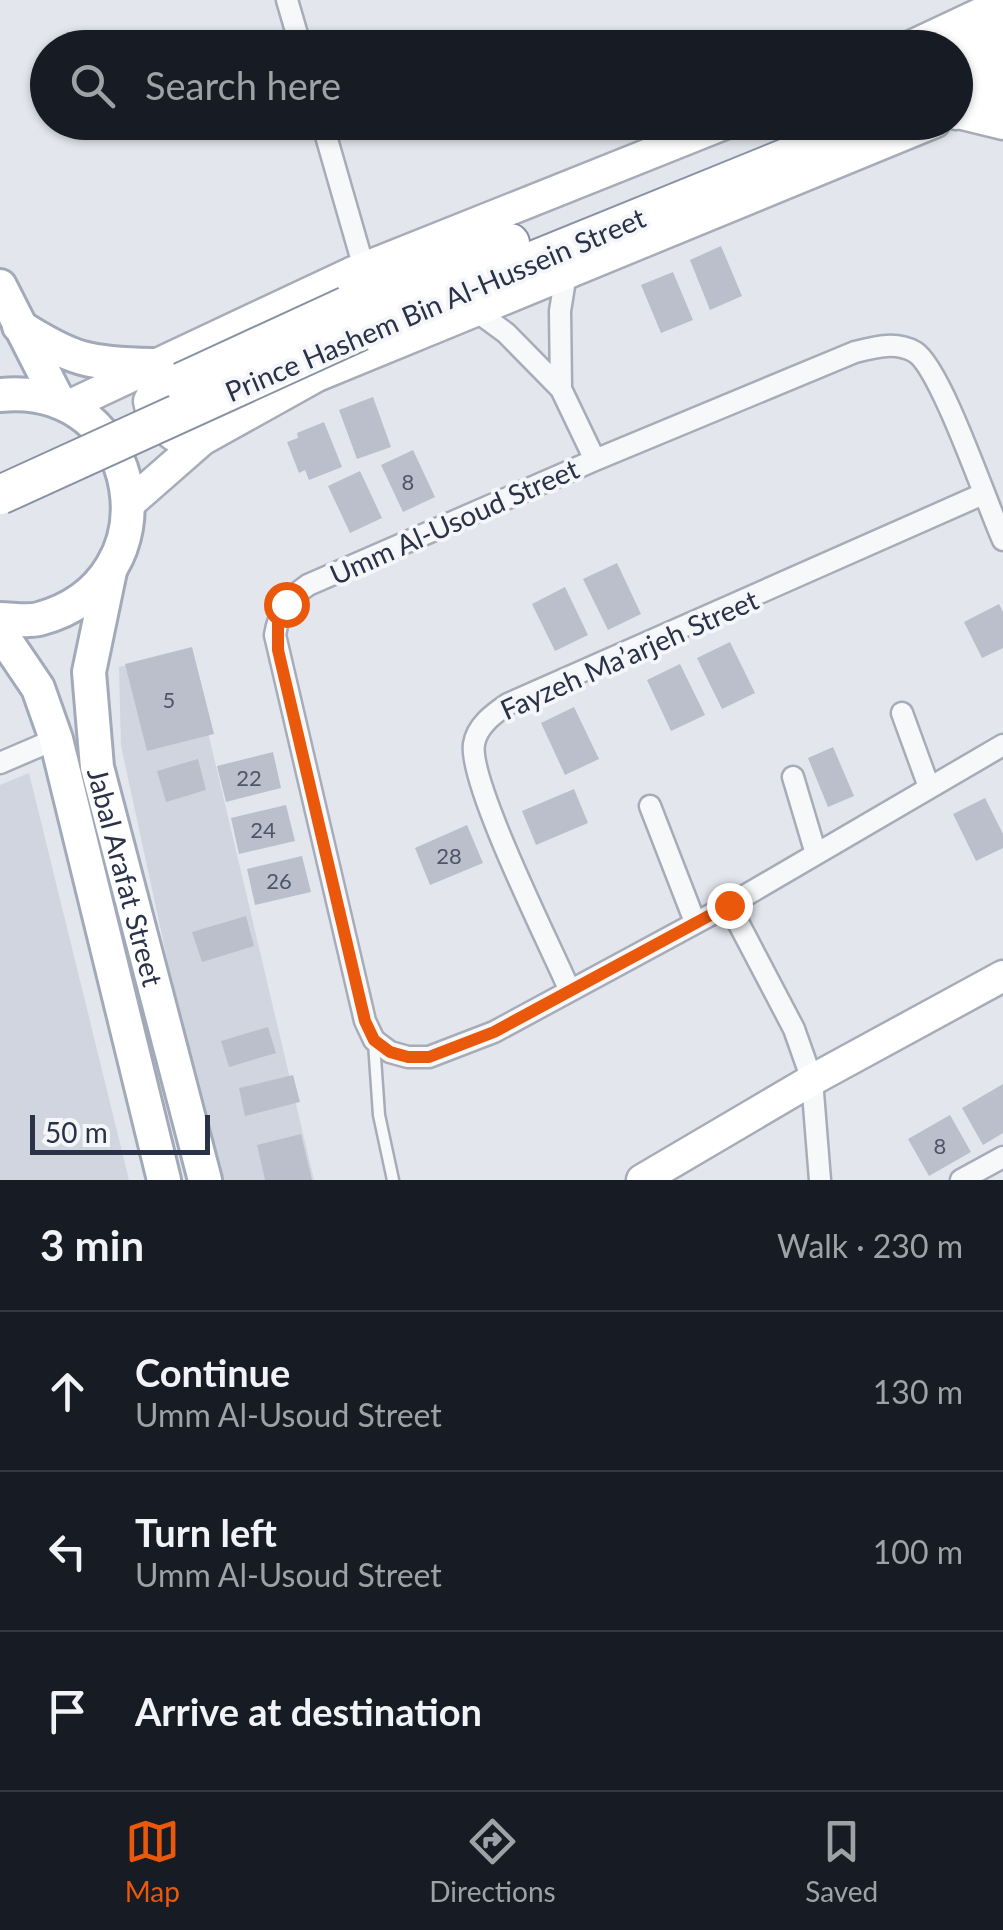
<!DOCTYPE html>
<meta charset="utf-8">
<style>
:root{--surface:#171b24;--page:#242831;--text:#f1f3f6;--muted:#9ea1a6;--line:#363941;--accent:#ea580c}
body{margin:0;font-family:Lato,sans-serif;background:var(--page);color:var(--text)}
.scale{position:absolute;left:30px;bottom:25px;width:180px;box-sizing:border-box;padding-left:10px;border:5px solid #293247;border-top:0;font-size:28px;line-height:35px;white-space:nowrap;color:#293247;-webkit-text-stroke:8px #f4f6f9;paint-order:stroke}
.stop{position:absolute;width:30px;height:30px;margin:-22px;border:8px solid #ea580c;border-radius:50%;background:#fff}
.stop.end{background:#ea580c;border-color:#fff;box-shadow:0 2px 10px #0008}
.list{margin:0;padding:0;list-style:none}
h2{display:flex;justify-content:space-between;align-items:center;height:130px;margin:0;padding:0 40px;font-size:42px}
h2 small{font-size:32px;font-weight:400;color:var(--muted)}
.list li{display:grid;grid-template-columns:65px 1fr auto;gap:30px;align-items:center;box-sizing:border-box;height:160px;padding:0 40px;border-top:2px solid var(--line)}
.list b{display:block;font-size:38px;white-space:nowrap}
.list p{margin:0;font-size:32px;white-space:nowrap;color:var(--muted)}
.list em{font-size:32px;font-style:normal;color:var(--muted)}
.icon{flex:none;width:55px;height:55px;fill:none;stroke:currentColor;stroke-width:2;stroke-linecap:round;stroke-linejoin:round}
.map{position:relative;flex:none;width:1003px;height:1180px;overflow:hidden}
.search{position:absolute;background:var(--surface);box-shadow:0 2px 8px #0004;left:30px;right:30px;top:30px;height:110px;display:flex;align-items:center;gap:25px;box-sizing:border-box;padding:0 35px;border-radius:55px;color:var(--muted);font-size:38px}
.sheet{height:610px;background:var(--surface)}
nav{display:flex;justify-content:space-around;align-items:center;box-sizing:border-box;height:140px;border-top:2px solid var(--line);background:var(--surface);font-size:28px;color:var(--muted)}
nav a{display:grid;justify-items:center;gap:5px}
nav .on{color:var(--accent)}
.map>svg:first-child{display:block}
</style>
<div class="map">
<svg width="1003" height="1180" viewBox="0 0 1003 1180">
<rect width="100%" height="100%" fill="#e3e6ed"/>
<path fill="#d1d5df" d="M 189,652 L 314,1180 L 215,1180 L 121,746 L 119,667 Z
M 29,773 L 129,1180 L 0,1180 L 0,785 Z"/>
<path fill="#babfcb" d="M 721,246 L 742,296 L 710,310 L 690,260 Z
M 673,272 L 693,320 L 661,333 L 641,285 Z
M 373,397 L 391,447 L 357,459 L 339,410 Z
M 324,422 L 342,467 L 309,480 L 305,470 L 299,473 L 287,442 L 298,438 L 297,433 Z
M 413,450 L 435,497 L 403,512 L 381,465 Z
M 360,471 L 382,518 L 350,533 L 328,486 Z
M 617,563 L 641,614 L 608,630 L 583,579 Z
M 565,587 L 588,635 L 555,651 L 532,604 Z
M 999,604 L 1003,612 L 1003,648 L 982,658 L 964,622 Z
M 730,642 L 755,693 L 722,709 L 697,658 Z
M 192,647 L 214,734 L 147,751 L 125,664 Z
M 680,664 L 705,715 L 671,731 L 647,680 Z
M 574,707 L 599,759 L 565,775 L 541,723 Z
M 833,747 L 854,796 L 828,807 L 808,758 Z
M 273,752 L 281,788 L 226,802 L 217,766 Z
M 198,759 L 206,790 L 166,802 L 157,771 Z
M 574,789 L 588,823 L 536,845 L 522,811 Z
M 985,798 L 1003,834 L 1003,848 L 976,861 L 953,814 Z
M 286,805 L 295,841 L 239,854 L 231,818 Z
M 467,825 L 483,863 L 430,885 L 415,848 Z
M 302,856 L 311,892 L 255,905 L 247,869 Z
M 246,916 L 254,946 L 202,962 L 192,932 Z
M 268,1027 L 276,1053 L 229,1067 L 221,1041 Z
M 293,1075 L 300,1102 L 245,1116 L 239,1088 Z
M 1003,1084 L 1003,1133 L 983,1145 L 962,1108 Z
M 950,1115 L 971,1152 L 929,1176 L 908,1139 Z
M 301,1134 L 312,1180 L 265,1180 L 257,1145 Z"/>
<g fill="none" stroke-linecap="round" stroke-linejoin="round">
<g stroke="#a7acb8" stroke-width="15">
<path id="lane" d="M 374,1043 L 379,1115 L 393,1180"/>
</g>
<g stroke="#a7acb8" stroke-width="25">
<path id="street" d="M 287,0 L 301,48
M 322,122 L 364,268
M 476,311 L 506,333 L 561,389 L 595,460
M 561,389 L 560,311 L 566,274
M 1003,540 C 987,505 941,368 915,352 C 896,341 875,347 855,352 L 595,460 L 308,585 C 288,599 279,611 275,635 L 365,1021 L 374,1040 L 390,1052 L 408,1057 L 429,1057 L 494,1032 L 729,905 L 1003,745
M 902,713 L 929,787
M 0,763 L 56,739
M 793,777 L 816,854
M 650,806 L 695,922
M 729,905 L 794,1029 L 812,1080 L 820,1180
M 569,989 C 550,945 468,782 474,744 C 477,726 493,714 508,704 L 983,494
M 961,1180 L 1003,1157"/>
</g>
<g stroke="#a7acb8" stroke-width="35">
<path id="secondary" d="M 907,48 L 1003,3
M 958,113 L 1003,124
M 956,114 L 1003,93
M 68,406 L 351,273 L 729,122
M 175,436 L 153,420 L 149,401 L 160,380 L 184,356
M 129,504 L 202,440 L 317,376 L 935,122
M 642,1180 L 812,1080 L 1003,976"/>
</g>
<g stroke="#a2aab9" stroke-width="38">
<g id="primary">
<path d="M 0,286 L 59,402"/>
<path d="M 19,326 C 72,360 89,364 152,365"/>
<path d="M 0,395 C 145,380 178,582 39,619 C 27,622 12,619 0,619"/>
<path id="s1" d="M 110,571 L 89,672 L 97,767 L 205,1180"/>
<path d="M 0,632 L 38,688 L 56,739 L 164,1180"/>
</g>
</g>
<g stroke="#8992a5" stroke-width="42">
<path id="highway" d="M 956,53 L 1003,29
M 956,83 L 1003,60
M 347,306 L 510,243
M 360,331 L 875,122"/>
</g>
<use href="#lane" stroke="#f7f8fa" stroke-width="10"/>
<use href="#street" stroke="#f7f8fa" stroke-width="20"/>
<use href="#secondary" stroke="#fff" stroke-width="30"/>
<use href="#primary" stroke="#fff" stroke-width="32"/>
<use href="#highway" stroke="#fff" stroke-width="38"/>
<g stroke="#8992a5" stroke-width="42" stroke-linecap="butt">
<path id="highway-bridge" d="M 182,382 L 347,306
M 0,495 L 360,331"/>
</g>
<use href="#highway-bridge" stroke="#fff" stroke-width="38"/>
</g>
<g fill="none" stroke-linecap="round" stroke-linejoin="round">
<path stroke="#ea580c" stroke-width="12" d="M 286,604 L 278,618 L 278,650 L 365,1021 L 374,1040 L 390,1052 L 408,1057 L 429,1057 L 494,1032 L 729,905"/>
</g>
<g text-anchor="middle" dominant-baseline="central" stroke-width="8" stroke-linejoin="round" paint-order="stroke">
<g font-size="22" fill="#4d5568">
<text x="408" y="481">8</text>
<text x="169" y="699">5</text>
<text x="249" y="777">22</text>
<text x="263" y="829">24</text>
<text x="449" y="855">28</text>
<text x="279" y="880">26</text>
<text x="940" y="1145">8</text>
</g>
<g font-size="28" fill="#293247" stroke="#f4f6f9">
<text transform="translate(435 304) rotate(-23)">Prince Hashem Bin Al-Hussein Street</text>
<text transform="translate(454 521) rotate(-24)">Umm Al-Usoud Street</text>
<text transform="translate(629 654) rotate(-24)">Fayzeh Ma’arjeh Street</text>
<text stroke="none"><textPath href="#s1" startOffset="312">Jabal Arafat Street</textPath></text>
</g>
</g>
</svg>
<div class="scale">50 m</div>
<div class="stop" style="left:286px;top:604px"></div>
<div class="stop end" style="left:729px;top:905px"></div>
<div class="search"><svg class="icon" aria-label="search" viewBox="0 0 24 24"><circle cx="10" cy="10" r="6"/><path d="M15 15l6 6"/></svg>Search here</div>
</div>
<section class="sheet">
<h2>3 min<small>Walk · 230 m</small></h2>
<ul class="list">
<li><svg class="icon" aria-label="ahead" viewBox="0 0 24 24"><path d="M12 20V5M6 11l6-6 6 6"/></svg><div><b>Continue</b><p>Umm Al-Usoud Street</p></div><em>130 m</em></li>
<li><svg class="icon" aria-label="left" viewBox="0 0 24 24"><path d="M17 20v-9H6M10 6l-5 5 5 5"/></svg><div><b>Turn left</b><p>Umm Al-Usoud Street</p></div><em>100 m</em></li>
<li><svg class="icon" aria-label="arrive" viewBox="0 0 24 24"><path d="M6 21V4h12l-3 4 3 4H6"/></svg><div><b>Arrive at destination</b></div></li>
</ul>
</section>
<nav>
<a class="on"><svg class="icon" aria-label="map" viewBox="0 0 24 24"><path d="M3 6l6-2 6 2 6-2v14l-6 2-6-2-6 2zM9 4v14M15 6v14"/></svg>Map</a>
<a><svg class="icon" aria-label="directions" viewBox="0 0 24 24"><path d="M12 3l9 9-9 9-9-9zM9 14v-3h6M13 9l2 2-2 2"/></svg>Directions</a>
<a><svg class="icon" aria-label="saved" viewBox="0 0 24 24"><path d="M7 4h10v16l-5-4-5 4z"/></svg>Saved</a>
</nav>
